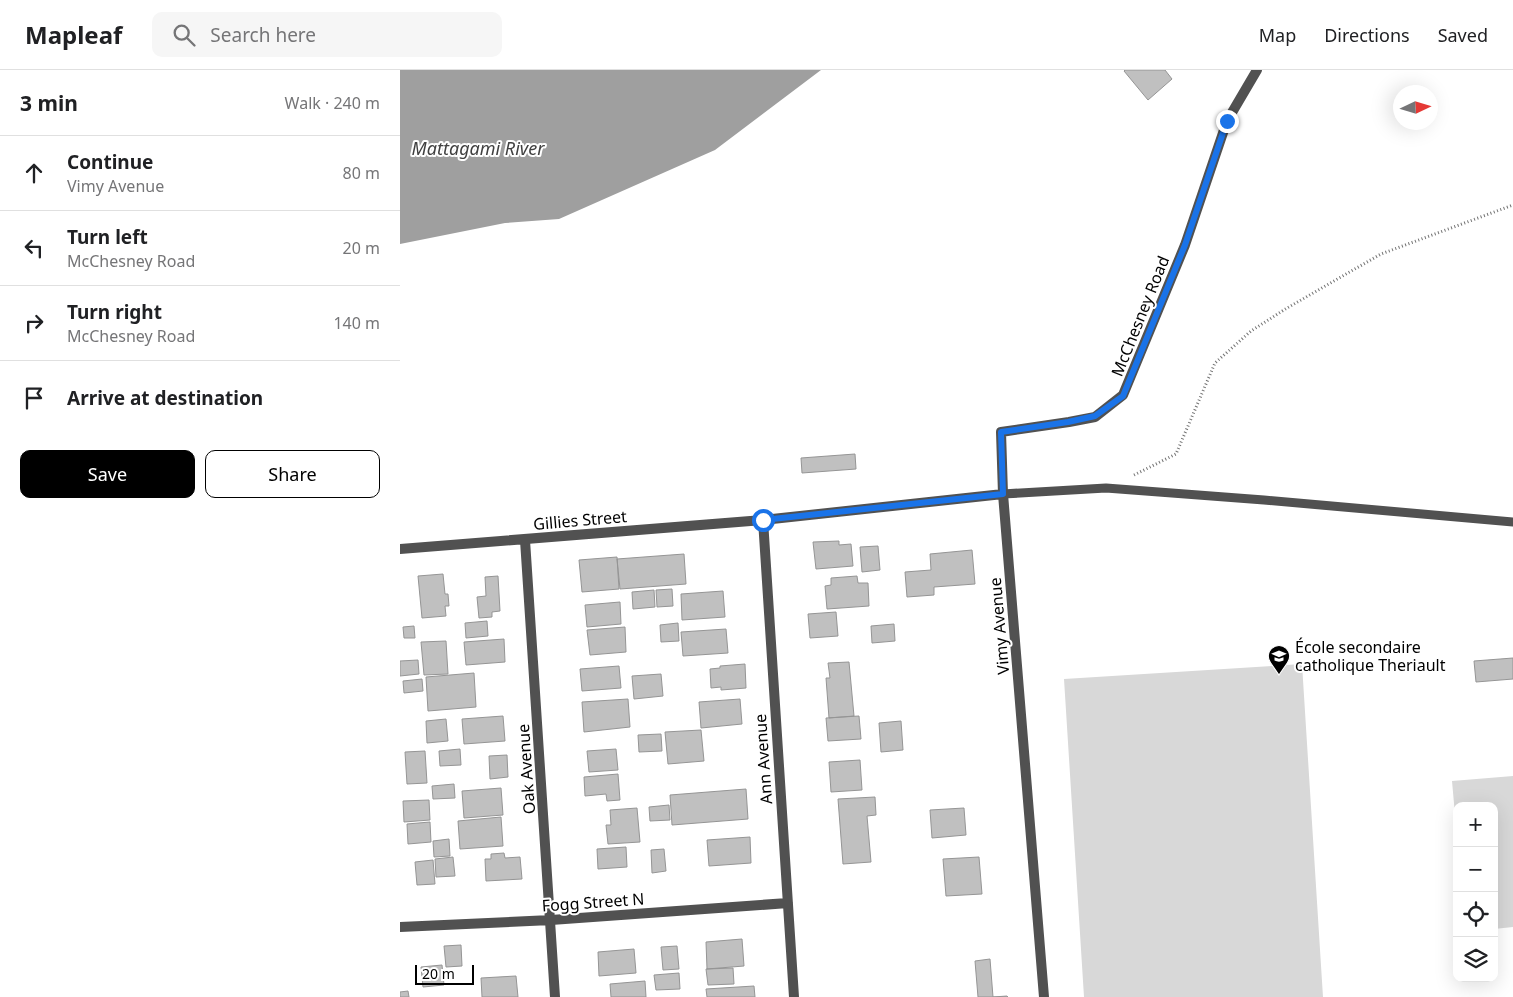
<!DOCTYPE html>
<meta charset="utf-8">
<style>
:root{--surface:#fff;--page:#f6f6f6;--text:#202124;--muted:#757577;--line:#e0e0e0;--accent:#000}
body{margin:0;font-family:"Noto Sans",sans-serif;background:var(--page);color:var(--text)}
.controls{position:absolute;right:15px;bottom:15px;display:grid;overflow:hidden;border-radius:10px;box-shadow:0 5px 20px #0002}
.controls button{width:45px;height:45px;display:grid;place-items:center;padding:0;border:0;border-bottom:1px solid var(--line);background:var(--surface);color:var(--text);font:25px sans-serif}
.compass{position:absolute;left:993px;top:15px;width:45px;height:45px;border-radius:50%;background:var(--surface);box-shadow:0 5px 20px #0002;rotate:86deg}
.scale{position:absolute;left:15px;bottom:12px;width:59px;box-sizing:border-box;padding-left:5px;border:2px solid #000;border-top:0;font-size:14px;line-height:18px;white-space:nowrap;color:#000;-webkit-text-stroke:4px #fff;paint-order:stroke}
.stop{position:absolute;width:15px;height:15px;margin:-11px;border:4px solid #1a73e8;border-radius:50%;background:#fff}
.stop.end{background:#1a73e8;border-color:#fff;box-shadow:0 1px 5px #0008}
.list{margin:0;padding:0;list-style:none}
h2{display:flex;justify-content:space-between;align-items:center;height:65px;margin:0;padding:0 20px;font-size:21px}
h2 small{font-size:16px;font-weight:400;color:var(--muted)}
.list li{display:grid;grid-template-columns:32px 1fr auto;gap:15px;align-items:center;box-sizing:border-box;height:75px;padding:0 20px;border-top:1px solid var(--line)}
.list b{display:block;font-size:19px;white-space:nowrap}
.list p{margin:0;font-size:16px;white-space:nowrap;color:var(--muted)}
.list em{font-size:16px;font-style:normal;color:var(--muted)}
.actions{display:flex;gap:10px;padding:15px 20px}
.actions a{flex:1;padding:11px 0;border:1px solid var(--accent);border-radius:10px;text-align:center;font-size:18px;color:var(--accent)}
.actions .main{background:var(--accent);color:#fff}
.icon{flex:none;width:28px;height:28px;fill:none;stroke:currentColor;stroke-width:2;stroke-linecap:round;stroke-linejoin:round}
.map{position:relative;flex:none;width:1113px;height:927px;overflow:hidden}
header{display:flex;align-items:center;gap:30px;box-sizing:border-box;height:70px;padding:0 25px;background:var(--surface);border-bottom:1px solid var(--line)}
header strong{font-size:24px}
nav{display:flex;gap:28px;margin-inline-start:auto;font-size:18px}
.search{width:350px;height:45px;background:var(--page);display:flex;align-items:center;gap:12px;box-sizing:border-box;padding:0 18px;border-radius:10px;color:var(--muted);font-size:19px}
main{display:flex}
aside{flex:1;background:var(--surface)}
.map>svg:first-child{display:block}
</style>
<header>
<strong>Mapleaf</strong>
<div class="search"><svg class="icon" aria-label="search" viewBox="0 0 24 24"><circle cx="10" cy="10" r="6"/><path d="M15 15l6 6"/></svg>Search here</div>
<nav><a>Map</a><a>Directions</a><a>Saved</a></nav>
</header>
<main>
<aside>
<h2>3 min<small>Walk · 240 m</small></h2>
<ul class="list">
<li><svg class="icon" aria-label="ahead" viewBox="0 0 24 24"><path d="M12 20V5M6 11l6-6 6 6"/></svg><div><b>Continue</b><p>Vimy Avenue</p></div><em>80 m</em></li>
<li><svg class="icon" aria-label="left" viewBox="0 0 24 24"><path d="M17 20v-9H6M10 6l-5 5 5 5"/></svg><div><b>Turn left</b><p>McChesney Road</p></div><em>20 m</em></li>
<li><svg class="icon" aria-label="right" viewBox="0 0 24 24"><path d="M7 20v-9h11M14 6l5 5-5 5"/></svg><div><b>Turn right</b><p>McChesney Road</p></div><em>140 m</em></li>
<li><svg class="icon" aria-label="arrive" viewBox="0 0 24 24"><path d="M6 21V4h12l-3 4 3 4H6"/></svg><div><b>Arrive at destination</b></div></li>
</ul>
<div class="actions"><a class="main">Save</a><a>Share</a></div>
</aside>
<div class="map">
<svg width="1113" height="927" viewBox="0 0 1113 927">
<rect width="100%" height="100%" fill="#fff"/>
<path fill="#d8d8d8" d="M 902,594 L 923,927 L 684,927 L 664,609 Z
M 1113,706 L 1113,857 L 1094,859 L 1094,736 L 1057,736 L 1057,767 L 1052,711 Z"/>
<path fill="#9f9f9f" d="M 0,0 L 421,0 L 315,80 L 159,149 L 105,153 L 0,174 Z"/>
<path fill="#c0c0c0" stroke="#959595" d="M 725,0 L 765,0 L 772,9 L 748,30 L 724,1 Z
M 455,384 L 456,399 L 402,403 L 401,388 Z
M 439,471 L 439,475 L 451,474 L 453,496 L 416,499 L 413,472 Z
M 478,476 L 480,500 L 462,502 L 460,477 Z
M 572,480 L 575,514 L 534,517 L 534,525 L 507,527 L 505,502 L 531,500 L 530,484 Z
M 284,484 L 286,514 L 220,519 L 217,489 Z
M 217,487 L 219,519 L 182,522 L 179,490 Z
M 43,504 L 45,524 L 48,524 L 49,536 L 45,536 L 46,546 L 22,548 L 18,506 Z
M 98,506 L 100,541 L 92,542 L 92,547 L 79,548 L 77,527 L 86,526 L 85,507 Z
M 457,506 L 458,513 L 468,513 L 469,536 L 427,539 L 425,516 L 431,515 L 431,508 Z
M 272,519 L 273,536 L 257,537 L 256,520 Z
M 254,520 L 255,537 L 233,539 L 232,522 Z
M 323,521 L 325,547 L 282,550 L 281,524 Z
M 220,532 L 221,554 L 187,557 L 185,535 Z
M 436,542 L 438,566 L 410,568 L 408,544 Z
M 87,551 L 88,566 L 66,568 L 65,553 Z
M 278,553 L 279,571 L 261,572 L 260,555 Z
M 494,554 L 495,571 L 472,573 L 471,556 Z
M 14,556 L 15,568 L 4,568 L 3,557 Z
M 225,557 L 226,582 L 190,585 L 187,560 Z
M 326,559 L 328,583 L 283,586 L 281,562 Z
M 104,569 L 105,592 L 66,595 L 64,572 Z
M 46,571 L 48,604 L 24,605 L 21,572 Z
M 1113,588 L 1113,609 L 1076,612 L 1074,591 Z
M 18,590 L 19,604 L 0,606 L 0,591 Z
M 449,592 L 454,646 L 429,648 L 426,608 L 430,608 L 428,593 Z
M 345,594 L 346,618 L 321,620 L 321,617 L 311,618 L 310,599 L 320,598 L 320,596 Z
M 219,596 L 221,618 L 182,621 L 180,599 Z
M 74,603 L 76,637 L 28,641 L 26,607 Z
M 261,604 L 263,626 L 234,629 L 232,606 Z
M 22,609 L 23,621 L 4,623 L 3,611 Z
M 228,629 L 230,657 L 184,662 L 182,632 Z
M 340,629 L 342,654 L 301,658 L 299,632 Z
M 103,646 L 105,671 L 64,674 L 62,649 Z
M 459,646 L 461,669 L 428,671 L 426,648 Z
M 46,649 L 48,671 L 27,673 L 26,651 Z
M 501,651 L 503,680 L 481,682 L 479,653 Z
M 301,660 L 304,691 L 268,694 L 265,662 Z
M 261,664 L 262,681 L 239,682 L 238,665 Z
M 60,679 L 61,695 L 40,696 L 39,681 Z
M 216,679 L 218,700 L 189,702 L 187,681 Z
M 25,681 L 27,713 L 7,714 L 5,682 Z
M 107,685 L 108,707 L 90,709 L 89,686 Z
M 460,690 L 462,720 L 431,722 L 429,692 Z
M 218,704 L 220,730 L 207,731 L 206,724 L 185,726 L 184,707 Z
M 54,714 L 55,728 L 33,729 L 32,716 Z
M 101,718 L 103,745 L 64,748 L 62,721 Z
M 346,719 L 348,749 L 272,755 L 270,725 Z
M 475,727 L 476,745 L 467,746 L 471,792 L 443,794 L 438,729 Z
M 29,730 L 30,750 L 4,752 L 3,731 Z
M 269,735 L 270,750 L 250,751 L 249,737 Z
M 237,738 L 240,772 L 208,774 L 206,755 L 211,755 L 210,740 Z
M 564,738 L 566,765 L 532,768 L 530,740 Z
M 101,747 L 103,776 L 60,779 L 58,751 Z
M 30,752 L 31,772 L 8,774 L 7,754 Z
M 350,767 L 351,793 L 309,796 L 307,770 Z
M 49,769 L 50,786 L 34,787 L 33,771 Z
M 226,777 L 227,797 L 198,799 L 197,779 Z
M 264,779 L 266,801 L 252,803 L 251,780 Z
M 104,783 L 105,788 L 120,787 L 122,809 L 86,811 L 85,789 L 91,789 L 91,784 Z
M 53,787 L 55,806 L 36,807 L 35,789 Z
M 579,787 L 582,824 L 546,826 L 543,789 Z
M 33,790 L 35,814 L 17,815 L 15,792 Z
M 342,869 L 344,896 L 307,899 L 306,872 Z
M 61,875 L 62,896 L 46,897 L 44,876 Z
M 277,876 L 279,899 L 263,900 L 261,877 Z
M 234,879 L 236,903 L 199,906 L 198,882 Z
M 590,889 L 593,927 L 607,926 L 608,927 L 578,927 L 575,891 Z
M 42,895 L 44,915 L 23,917 L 21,897 Z
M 333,898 L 334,914 L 308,915 L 306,899 Z
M 279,903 L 280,919 L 256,920 L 254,905 Z
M 116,906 L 118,927 L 82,927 L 81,908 Z
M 245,911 L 246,927 L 211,927 L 210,914 Z
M 354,916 L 355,927 L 307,927 L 306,919 Z
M 8,921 L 9,927 L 0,927 L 0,922 Z"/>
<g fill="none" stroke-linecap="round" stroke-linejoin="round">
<path stroke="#737373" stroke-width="3" stroke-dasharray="1 2.5" stroke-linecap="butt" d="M 734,405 L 776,384 L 815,293 L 851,261 L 887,238 L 981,184 L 1113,135"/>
<path stroke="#515151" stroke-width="9" d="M 603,424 L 706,418 L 864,430 L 1113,452"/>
<path stroke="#515151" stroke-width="10" d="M 363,450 L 394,927
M 125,470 L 155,927
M 0,479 L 363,450 L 603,424
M 0,857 L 151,850 L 388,833
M 644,927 L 603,424 L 601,362 L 669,352 L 695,347 L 723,325 L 785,175 L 827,51 L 857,0"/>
</g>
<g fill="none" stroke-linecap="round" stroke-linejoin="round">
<path stroke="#1a73e8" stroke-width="6" d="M 363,450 L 603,424 L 601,362 L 668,352 L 695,346 L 723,326 L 785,175 L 827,51"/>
</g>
<defs>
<g id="school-pin" transform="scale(1.125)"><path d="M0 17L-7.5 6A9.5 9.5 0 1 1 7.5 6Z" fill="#000" stroke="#fff"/><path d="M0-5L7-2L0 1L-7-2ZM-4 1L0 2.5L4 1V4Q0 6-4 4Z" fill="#fff"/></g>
</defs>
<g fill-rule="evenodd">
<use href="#school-pin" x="879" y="586"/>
</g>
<g text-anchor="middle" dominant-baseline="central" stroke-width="4" stroke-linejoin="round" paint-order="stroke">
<g font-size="16" fill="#000" stroke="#fff">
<text transform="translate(740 246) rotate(-68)">McChesney Road</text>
<text transform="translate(180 450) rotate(-5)">Gillies Street</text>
<text transform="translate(599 556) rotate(-95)">Vimy Avenue</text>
<text transform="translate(363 689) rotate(-94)">Ann Avenue</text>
<text transform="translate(126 699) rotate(-94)">Oak Avenue</text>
<text transform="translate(193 832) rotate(-4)">Fogg Street N</text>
</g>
<g font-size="16" fill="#000" stroke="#fff" text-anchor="start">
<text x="895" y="577">École secondaire<tspan x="895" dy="18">catholique Theriault</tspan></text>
</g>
<g font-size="18" font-style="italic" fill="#404040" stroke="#fff">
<text x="78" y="78">Mattagami River</text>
</g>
</g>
</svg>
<div class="controls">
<button>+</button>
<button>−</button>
<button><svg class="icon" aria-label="locate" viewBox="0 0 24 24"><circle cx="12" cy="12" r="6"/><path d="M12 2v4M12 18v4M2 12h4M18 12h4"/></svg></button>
<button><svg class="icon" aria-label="layers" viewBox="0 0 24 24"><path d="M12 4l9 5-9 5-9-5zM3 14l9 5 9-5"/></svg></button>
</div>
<svg class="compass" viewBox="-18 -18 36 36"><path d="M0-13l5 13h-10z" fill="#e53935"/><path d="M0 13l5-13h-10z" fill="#757577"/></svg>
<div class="scale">20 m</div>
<div class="stop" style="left:363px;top:450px"></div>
<div class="stop end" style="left:827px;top:51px"></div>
</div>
</main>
